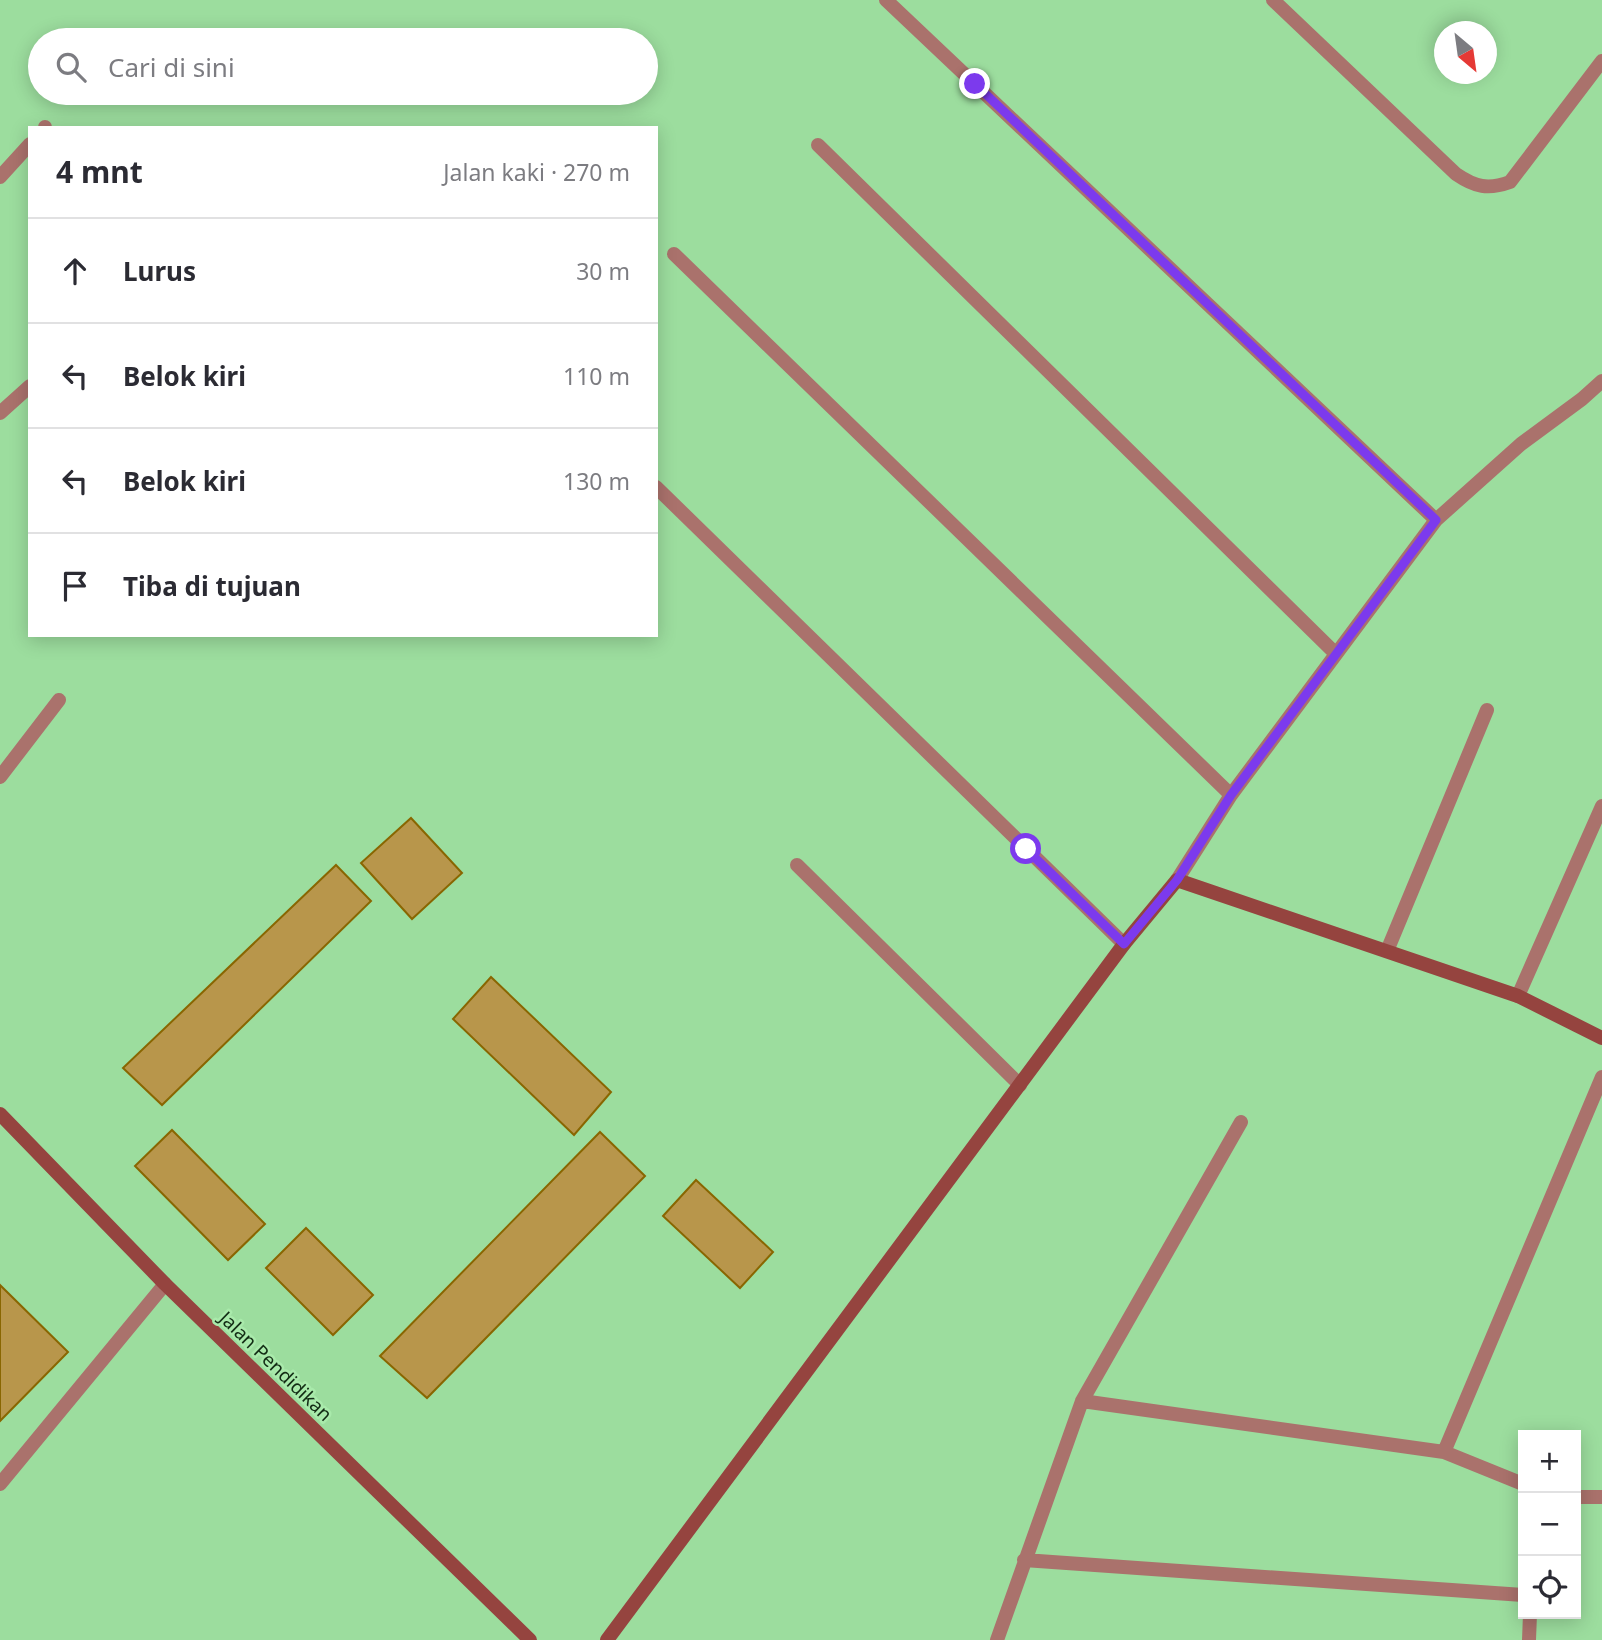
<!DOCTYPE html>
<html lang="id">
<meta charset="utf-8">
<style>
:root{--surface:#fff;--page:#f2f2f3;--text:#2b2b33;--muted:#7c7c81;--line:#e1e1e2}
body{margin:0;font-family:"Noto Sans",sans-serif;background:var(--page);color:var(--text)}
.controls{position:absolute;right:21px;bottom:21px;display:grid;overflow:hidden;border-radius:0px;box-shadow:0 4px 18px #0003}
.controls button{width:63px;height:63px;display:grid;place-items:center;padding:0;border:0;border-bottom:2px solid var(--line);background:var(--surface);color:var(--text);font:35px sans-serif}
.compass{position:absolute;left:1434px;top:21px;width:63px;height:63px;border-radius:50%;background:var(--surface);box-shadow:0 4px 18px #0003;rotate:151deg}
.stop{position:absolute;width:21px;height:21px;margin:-16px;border:5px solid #7c3aed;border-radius:50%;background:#fff}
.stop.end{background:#7c3aed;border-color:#fff;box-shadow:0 2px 7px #0008}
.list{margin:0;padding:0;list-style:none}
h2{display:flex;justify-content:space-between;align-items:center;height:91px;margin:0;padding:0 28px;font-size:30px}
h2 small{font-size:23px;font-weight:400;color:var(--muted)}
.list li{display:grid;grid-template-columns:46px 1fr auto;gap:21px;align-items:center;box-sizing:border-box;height:105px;padding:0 28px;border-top:2px solid var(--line)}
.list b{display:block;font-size:26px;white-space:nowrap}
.list em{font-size:23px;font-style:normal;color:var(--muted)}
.icon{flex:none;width:38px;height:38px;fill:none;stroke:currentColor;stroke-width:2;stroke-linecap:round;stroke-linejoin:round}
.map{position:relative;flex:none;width:1602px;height:1640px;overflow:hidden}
.search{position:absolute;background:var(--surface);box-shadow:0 4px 18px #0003;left:28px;top:28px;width:630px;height:77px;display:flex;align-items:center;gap:18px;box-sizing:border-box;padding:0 24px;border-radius:38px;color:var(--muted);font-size:26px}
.panel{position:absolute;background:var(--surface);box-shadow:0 4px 18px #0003;left:28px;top:126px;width:630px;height:511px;border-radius:0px}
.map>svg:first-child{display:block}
</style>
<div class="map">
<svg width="1602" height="1640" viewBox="0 0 1602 1640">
<rect width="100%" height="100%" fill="#9cdd9e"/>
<path fill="#b8964b" stroke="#896601" stroke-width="2" d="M 411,818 L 462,873 L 412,919 L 361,863 Z
M 336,865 L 371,901 L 162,1105 L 123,1068 Z
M 491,977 L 611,1092 L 574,1135 L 453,1019 Z
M 172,1130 L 265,1224 L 228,1260 L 135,1166 Z
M 600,1132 L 645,1176 L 427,1398 L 380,1356 Z
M 696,1180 L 773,1252 L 740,1288 L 663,1216 Z
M 306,1228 L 373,1295 L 333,1335 L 266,1268 Z
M 0,1285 L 68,1352 L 0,1421 Z"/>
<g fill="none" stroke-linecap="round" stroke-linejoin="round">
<path stroke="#aa726c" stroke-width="14" d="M 886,0 L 1436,520
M 1273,0 L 1456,174 C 1475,187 1488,190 1510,182 L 1602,61
M 45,128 L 45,127
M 818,145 L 1336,654
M 0,177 L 30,144
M 674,254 L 1231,795
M 0,413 L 30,386
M 656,487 L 1124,944
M 0,777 L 59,700
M 797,865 L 1020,1085
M 1177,880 L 1231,795 L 1436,520 L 1521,444 L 1582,399 L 1602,381
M 1387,951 L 1487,710
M 1518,996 L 1602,806
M 1082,1401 L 1444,1452 L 1602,1077
M 1444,1452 L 1523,1484
M 0,1484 L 165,1284
M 1576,1497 L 1602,1497
M 1024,1560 L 1523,1595
M 997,1640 L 1082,1401 L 1241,1122
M 1529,1640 L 1530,1614"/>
<path stroke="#95443f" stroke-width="14" d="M 0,1114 L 165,1284 L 530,1640
M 607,1640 L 1124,944 L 1177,880 L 1518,996 L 1602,1038"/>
</g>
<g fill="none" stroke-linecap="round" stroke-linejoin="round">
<path stroke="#7c3aed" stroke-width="9" d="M 975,84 L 1436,520 L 1231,795 L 1177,880 L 1124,944 L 1026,849"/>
</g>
<g text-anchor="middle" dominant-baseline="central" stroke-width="5" stroke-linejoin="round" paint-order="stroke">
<g font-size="19" fill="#132d15" stroke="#a9eaab">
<text transform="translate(276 1366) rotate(44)">Jalan Pendidikan</text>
</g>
</g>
</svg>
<div class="controls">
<button>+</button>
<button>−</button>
<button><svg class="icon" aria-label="locate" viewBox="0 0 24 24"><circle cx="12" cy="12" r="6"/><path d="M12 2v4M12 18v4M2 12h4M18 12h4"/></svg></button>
</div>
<svg class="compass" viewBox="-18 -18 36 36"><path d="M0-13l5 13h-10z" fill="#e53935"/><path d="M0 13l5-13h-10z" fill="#7c7c81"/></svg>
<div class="stop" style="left:1026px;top:849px"></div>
<div class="stop end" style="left:975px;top:84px"></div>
<div class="search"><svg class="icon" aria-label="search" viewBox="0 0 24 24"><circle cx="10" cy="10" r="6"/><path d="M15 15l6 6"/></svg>Cari di sini</div>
<section class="panel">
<h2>4 mnt<small>Jalan kaki · 270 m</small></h2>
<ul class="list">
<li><svg class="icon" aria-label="ahead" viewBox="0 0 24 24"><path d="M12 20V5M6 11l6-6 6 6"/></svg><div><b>Lurus</b></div><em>30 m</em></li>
<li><svg class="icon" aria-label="left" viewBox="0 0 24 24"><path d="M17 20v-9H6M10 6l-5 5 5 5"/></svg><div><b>Belok kiri</b></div><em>110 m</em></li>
<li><svg class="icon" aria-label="left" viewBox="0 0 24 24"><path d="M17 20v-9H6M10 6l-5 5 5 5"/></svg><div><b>Belok kiri</b></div><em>130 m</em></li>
<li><svg class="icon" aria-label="arrive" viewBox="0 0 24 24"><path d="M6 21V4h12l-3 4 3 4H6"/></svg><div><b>Tiba di tujuan</b></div></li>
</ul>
</section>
</div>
